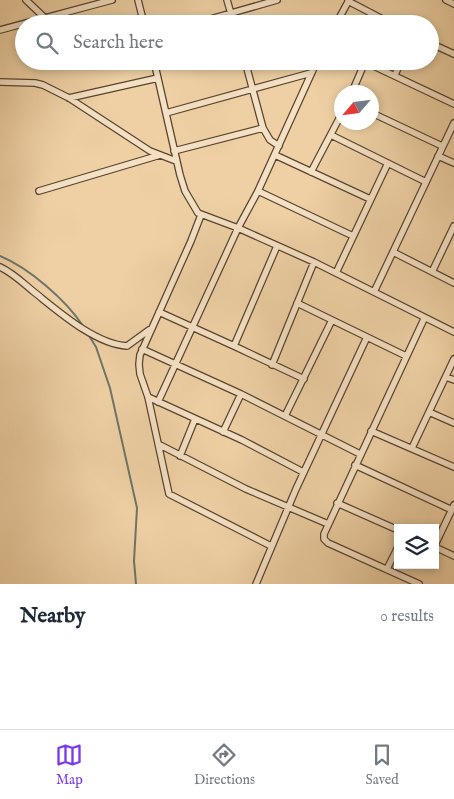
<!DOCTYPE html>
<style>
:root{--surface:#fff;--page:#f2f2f3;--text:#1f2937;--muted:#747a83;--line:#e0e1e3;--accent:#7c3aed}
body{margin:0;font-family:"IM FELL English",serif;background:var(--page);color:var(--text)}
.controls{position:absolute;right:15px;bottom:15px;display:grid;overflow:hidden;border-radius:0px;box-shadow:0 2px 8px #0003}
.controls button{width:45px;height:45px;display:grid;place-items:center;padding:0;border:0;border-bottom:1px solid var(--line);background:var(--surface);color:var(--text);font:25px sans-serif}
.compass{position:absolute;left:334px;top:85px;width:45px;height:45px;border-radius:50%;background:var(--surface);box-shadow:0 2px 8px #0003;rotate:242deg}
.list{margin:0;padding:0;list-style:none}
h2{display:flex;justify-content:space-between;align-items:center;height:65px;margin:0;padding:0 20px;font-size:21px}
h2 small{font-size:16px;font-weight:400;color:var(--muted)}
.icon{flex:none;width:28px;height:28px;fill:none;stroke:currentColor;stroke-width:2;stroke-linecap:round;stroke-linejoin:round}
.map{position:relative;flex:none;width:454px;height:584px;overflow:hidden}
.search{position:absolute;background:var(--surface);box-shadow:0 2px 8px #0003;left:15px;right:15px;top:15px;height:55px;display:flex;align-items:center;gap:12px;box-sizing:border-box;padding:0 18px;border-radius:28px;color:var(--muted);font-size:19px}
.sheet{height:145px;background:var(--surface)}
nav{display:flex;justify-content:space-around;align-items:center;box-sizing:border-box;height:70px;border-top:1px solid var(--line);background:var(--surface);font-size:14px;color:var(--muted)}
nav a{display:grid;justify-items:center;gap:2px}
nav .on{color:var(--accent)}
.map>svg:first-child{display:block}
</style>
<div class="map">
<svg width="454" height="584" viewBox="0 0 454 584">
<rect width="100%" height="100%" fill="#eed0a4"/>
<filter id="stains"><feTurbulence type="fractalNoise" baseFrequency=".004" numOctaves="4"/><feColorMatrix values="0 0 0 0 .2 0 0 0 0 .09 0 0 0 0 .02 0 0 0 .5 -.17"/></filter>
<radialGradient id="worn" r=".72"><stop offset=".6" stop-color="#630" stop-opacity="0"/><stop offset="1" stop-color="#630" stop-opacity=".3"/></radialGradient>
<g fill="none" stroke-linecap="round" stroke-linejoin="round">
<path stroke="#6c766a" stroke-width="2" d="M 0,256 C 29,268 66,300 83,326
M 88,334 L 96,347 L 110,388 L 137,508 L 134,561 L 136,584"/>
<g stroke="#59452e" stroke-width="8">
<path id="minor" d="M 26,0 L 45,18 L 48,24
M 138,0 L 144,24
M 227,0 L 234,24
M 446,0 L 454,4
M 348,1 L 392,24
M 193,24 L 277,0
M 336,24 L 349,0
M 0,30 L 112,0
M 430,43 L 454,54
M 154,61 L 180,175 L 185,191 L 198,213 L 238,228 L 314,262 L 454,332
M 245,61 L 263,128 L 270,140 L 279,146
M 363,61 L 454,104
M 395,75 L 401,61
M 0,82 L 35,83 L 43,85 L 69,98 L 150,151 L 176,161
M 352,92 L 365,62
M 69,98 L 158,78
M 166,113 L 311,73
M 372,113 L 442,146
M 331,135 L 426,182
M 174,151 L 263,128
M 275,155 L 370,199
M 438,156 L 454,163
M 311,172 L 342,113
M 39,191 L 160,155
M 258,191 L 353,236
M 201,215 L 191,241 L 140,355 L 139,364 L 140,374 L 148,397 L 169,494 L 271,546
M 393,252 L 454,283
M 0,267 C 13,273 23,283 34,292 C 58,311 95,344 127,346 L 149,330
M 432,272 L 454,226
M 336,273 L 388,163
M 374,292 L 454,123
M 297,303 L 406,356
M 159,312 L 234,346 L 304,379
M 234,346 L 277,246
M 142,349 L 241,394 L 360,454
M 272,365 L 314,262
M 446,377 L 454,380
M 148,397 L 242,440 L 303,472
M 158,402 L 238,228 L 258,191 L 317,61
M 429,412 L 454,423
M 285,416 L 332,320
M 371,431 L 454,467
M 223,432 L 241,394
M 160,445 L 246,489 L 328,524
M 412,448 L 454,359
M 180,456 L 195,419
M 355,465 L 452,510
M 337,503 L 398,530
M 435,545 L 454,505
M 435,547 L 454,556
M 387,569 L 398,547
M 256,584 L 296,489 L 367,337
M 419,584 L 328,543 L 324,539 L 324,534 L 424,319"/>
</g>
<use href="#minor" stroke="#f4e0c4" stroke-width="5.5"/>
</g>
<rect width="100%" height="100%" filter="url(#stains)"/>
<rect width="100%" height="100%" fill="url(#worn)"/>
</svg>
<div class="controls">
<button><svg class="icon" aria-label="layers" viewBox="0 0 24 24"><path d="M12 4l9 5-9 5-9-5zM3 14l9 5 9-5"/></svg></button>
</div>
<svg class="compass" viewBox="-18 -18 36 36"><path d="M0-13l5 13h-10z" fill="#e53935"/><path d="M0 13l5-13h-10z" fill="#747a83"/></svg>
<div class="search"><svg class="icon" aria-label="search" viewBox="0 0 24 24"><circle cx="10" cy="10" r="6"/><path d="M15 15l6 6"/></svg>Search here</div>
</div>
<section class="sheet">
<h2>Nearby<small>0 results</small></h2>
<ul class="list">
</ul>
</section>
<nav>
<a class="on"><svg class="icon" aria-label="map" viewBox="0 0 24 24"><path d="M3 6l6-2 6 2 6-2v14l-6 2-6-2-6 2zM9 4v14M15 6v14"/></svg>Map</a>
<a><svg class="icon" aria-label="directions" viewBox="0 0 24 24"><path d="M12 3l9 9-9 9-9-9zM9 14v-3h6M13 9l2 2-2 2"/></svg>Directions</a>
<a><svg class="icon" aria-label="saved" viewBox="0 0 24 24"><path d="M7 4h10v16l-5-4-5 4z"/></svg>Saved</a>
</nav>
